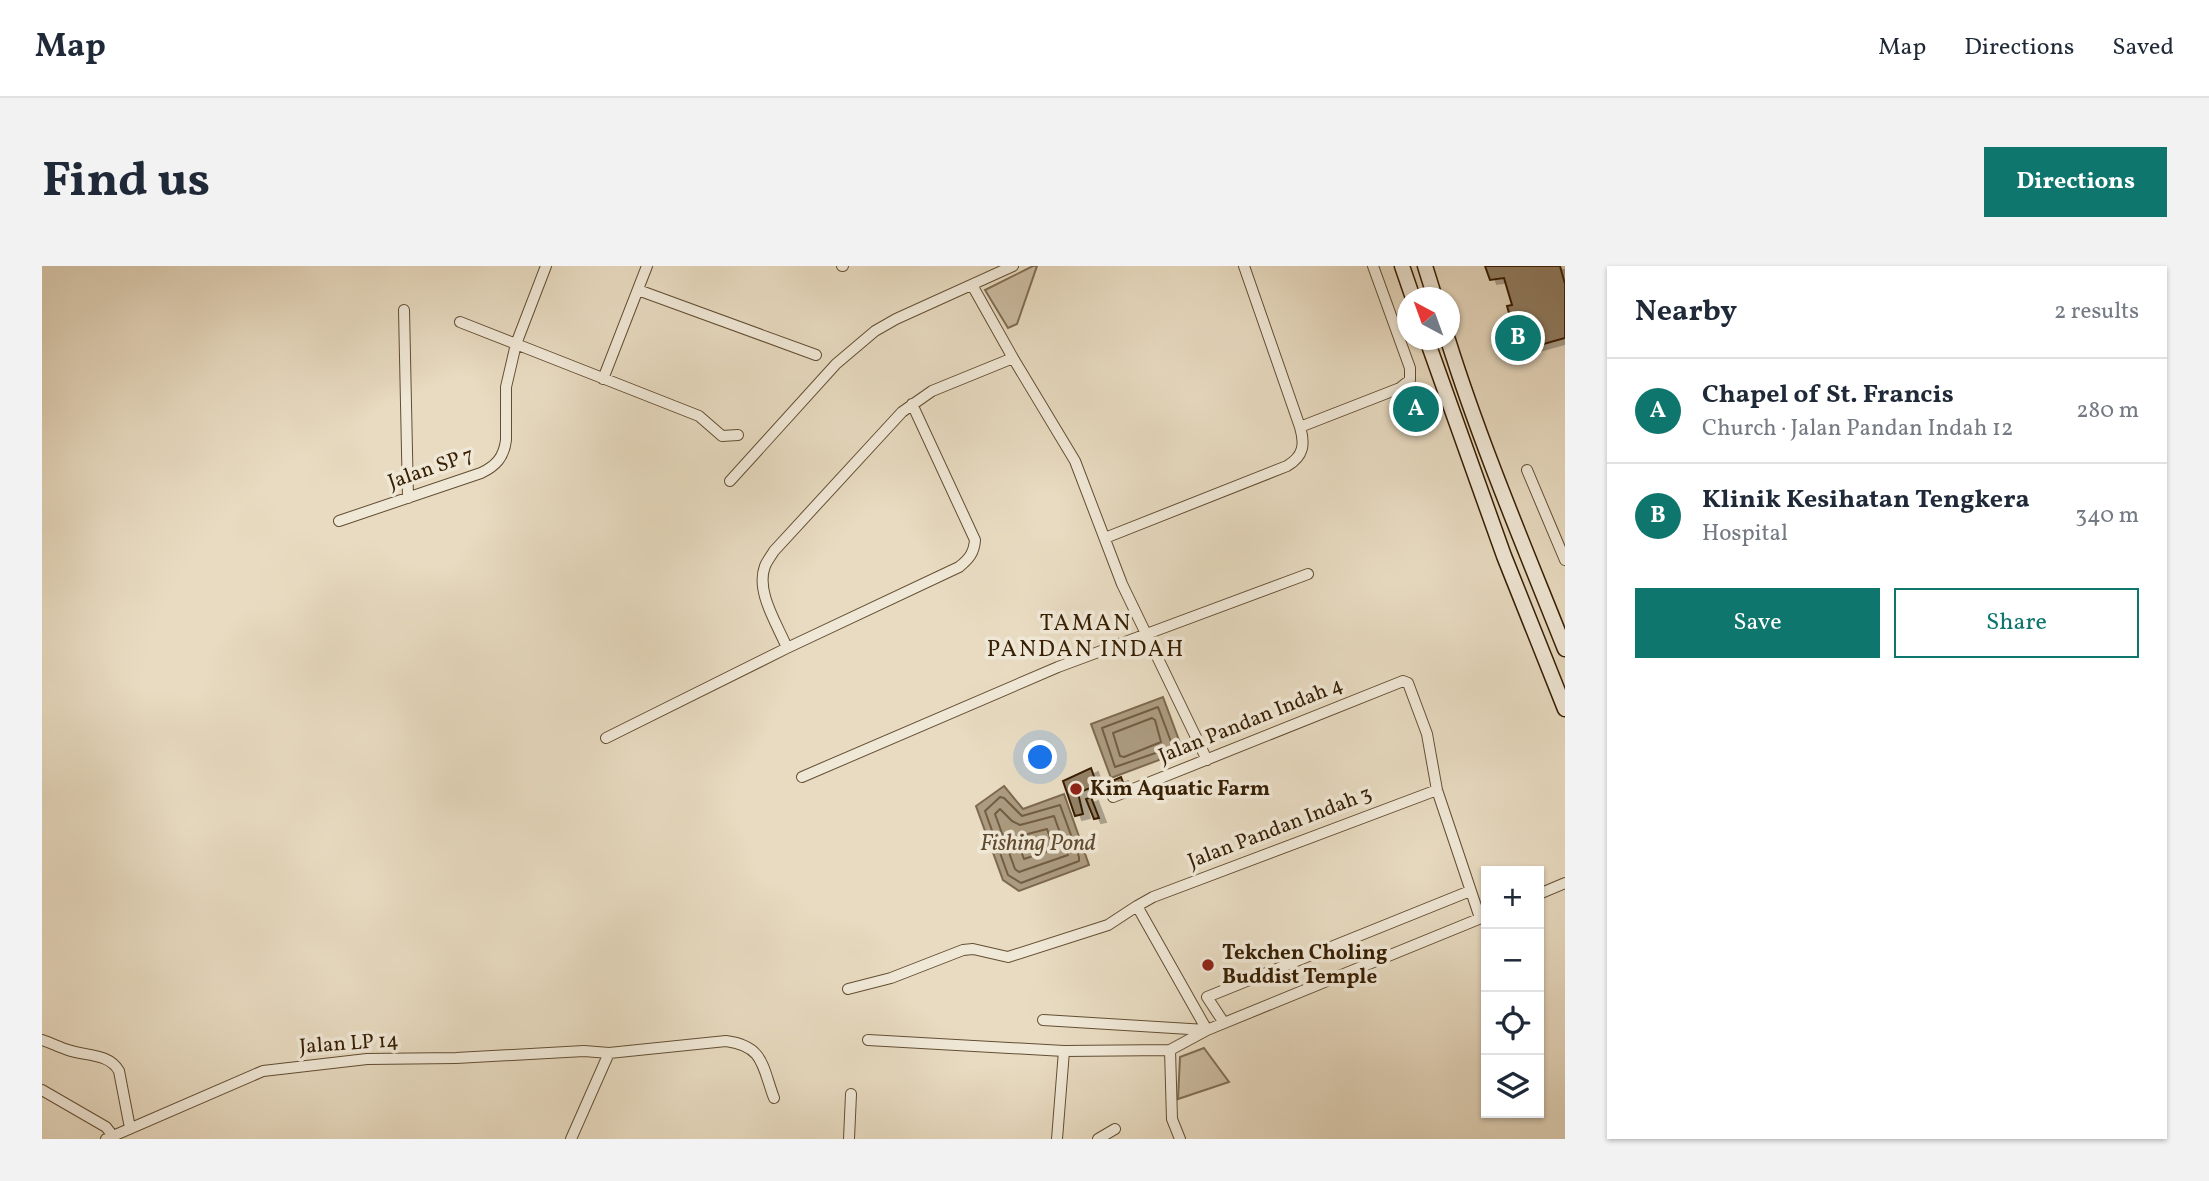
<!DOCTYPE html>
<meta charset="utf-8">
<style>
:root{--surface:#fff;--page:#f2f2f3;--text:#1f2937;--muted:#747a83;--line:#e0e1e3;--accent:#0f766e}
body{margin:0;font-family:Vollkorn,serif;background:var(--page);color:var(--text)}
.controls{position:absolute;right:21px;bottom:21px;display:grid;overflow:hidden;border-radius:0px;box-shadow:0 2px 5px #0004}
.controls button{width:63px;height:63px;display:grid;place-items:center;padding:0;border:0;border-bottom:2px solid var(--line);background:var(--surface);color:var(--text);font:35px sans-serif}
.compass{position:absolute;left:1355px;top:21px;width:63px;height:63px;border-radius:50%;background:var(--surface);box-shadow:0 2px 5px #0004;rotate:319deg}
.you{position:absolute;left:999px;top:492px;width:24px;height:24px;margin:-18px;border:5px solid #fff;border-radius:50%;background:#1a73e8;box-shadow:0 0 0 10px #1a73e833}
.badge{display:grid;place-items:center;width:46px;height:46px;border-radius:50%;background:var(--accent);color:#fff;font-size:23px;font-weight:700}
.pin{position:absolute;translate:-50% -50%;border:4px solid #fff;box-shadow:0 2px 7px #0006}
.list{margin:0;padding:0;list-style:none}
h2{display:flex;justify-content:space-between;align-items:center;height:91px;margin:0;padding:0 28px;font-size:30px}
h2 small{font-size:23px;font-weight:400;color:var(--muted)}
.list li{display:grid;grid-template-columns:46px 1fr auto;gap:21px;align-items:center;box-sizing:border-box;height:105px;padding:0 28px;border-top:2px solid var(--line)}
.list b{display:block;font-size:26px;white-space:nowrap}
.list p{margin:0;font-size:23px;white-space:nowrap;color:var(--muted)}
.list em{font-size:23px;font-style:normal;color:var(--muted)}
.actions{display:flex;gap:14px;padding:21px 28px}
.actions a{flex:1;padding:16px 0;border:2px solid var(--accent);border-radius:0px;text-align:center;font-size:24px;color:var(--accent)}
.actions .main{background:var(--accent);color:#fff}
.icon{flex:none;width:38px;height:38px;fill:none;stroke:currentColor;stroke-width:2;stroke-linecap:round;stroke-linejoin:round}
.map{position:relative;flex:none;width:1523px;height:873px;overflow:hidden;border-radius:0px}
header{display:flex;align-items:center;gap:42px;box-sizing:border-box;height:98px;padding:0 35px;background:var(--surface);border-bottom:2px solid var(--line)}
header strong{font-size:33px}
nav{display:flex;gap:38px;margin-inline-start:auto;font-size:24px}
.intro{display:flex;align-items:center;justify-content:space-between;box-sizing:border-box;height:168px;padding:0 42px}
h1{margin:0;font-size:49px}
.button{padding:18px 32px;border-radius:0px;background:var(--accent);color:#fff;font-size:24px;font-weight:700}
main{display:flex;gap:42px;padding:0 42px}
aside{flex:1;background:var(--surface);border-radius:0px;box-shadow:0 2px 5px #0004}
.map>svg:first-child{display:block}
</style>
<header>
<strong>Map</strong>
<nav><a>Map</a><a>Directions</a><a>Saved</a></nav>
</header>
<div class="intro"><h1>Find us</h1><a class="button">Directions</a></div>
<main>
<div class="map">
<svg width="1523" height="873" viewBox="0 0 1523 873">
<defs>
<filter id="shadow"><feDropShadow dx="7" dy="4" stdDeviation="0" flood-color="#0004"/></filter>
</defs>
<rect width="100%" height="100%" fill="#e8dbc1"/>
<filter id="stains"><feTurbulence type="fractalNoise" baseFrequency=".00286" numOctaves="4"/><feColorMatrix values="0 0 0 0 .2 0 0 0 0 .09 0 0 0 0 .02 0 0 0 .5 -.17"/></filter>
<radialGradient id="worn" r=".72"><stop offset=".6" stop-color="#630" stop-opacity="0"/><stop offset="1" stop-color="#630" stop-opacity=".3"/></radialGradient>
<path fill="#cabba1" stroke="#806d52" stroke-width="2" d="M 991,0 L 995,0 L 975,58 L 966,62 L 943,24 Z
M 1162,782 L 1187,816 L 1136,833 L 1138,791 Z"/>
<path fill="#ac9b80" stroke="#7d694e" stroke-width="2" d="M 1121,431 L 1141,485 L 1069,512 L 1049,458 Z
M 962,520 L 981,543 L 1022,528 L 1047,599 L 977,625 L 961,614 L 934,540 Z"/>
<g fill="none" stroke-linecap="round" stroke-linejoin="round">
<path stroke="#725d42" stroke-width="2" d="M 1116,441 L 1131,481 L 1073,501 L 1060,462 Z
M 1110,452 L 1113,454 L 1119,476 L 1082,491 L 1078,490 L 1071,467 Z
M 958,531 L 962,532 L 980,550 L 1018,539 L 1037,591 L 1037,595 L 979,617 L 966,609 L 943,545 Z
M 958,543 L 970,555 L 978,559 L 1012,550 L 1026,589 L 977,606 L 973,603 L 953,548 Z
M 1005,563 L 1012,583 L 982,593 L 974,571 Z"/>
</g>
<path fill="#938166" stroke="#371f03" stroke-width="2" filter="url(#shadow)" d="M 1443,0 L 1518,0 L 1523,18 L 1523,72 L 1473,86 L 1463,59 L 1470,57 L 1465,40 L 1470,39 L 1462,12 L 1448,14 Z
M 1049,502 L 1055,519 L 1036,527 L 1041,548 L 1033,550 L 1021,515 Z
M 1079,511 L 1082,519 L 1073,523 L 1070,515 Z
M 1049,531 L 1057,552 L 1052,553 L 1044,533 Z"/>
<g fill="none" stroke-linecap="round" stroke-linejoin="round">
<g stroke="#634e32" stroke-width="12">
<path id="street" d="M 504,0 L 474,78 L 657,150 L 680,170 L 696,169
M 800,0 L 801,0
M 930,19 L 971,92 L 1033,195 L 1080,318 L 1165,494
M 596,24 L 774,89
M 362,44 L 366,232
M 561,113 L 605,0
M 1258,161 L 1358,122 L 1368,114 L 1368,102 L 1331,0
M 1485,204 L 1523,294
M 688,215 L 794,98 L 833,65 L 854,53 L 971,0
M 297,255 L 439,207 C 454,200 462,191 464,174 L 464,121 L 474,78 L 418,56
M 1063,272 L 1245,200 C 1262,190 1263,178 1258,161 L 1202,0
M 745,382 C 736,359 713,326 723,300 C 725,295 729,290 732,285 L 860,146 L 890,125 L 971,92
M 564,472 L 745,382 L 917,301 C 927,293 932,287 933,274 L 870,138
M 760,511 L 1016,401 L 1266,308
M 1071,531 L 1361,415 L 1366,417 L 1385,468 L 1395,524 L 1438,652
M 1497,628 L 1523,617
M 1095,640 L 1111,631 L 1395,524
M 806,723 L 849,712 L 921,684 L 931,683 L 966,691 L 1066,659 L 1095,640 L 1165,764
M 1001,754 L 1164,764
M 1182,757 L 1165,731 L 1428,625
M 0,774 C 9,777 17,781 26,784 C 43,790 67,787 77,805 L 88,862
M 826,774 L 1022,785
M 1128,784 L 1130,853 L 1138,873
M 0,824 L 64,861 L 71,870
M 64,873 L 221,805 L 325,793 L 414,792 L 542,785 L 567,787 L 684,775 C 722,780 720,800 732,832
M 529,873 L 567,787
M 807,873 L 809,828
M 1015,873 L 1022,785 L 1128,784 L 1165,764 L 1444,650
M 1056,873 L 1073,863"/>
</g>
<g stroke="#371f03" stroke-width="17">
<path id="secondary" d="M 1360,0 L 1371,32
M 1383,0 L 1393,32
M 1385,74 L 1462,290 L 1523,443
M 1406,74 C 1439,179 1482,280 1523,383"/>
</g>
<use href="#street" stroke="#f0e8d7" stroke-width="10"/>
<use href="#secondary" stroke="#f0e8d7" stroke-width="14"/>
</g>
<g fill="#8f2418" stroke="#f0e8d7" stroke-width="2.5">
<circle cx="1034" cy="523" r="7"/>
<circle cx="1166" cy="699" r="7"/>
</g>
<g text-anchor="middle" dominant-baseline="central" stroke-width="7" stroke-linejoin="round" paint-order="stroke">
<g font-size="21" fill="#371f03" stroke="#f0e8d7">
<text transform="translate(389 203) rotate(-19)">Jalan SP 7</text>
<text transform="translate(1209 455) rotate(-22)">Jalan Pandan Indah 4</text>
<text transform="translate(1238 562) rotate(-21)">Jalan Pandan Indah 3</text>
<text transform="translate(307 778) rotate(-4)">Jalan LP 14</text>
</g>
<g font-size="21" font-weight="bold" fill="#371f03" stroke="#f0e8d7" text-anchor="start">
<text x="1048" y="523">Kim Aquatic Farm</text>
<text x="1180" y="687">Tekchen Choling<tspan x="1180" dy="24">Buddist Temple</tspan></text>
</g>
<g font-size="23" letter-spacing="2" fill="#371f03" stroke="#f0e8d7">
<text x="1044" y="358">TAMAN<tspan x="1044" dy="26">PANDAN INDAH</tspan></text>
</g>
<g font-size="23" font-style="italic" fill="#604a2f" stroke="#f0e8d7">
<text x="996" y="578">Fishing Pond</text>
</g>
</g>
<rect width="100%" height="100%" filter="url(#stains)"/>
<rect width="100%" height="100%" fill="url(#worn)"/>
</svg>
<div class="controls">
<button>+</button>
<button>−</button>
<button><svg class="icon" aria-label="locate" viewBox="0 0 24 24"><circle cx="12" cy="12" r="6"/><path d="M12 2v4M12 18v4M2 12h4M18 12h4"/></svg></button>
<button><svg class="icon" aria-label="layers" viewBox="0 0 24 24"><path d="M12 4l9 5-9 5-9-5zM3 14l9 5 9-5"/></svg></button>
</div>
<svg class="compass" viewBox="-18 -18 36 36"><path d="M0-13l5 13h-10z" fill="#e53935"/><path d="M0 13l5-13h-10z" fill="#747a83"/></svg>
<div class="you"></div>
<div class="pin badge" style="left:1374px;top:143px">A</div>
<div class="pin badge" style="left:1476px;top:72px">B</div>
</div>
<aside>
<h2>Nearby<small>2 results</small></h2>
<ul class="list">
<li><span class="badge">A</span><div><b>Chapel of St. Francis</b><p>Church · Jalan Pandan Indah 12</p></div><em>280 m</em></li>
<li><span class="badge">B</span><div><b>Klinik Kesihatan Tengkera</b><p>Hospital</p></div><em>340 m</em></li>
</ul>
<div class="actions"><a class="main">Save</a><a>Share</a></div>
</aside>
</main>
